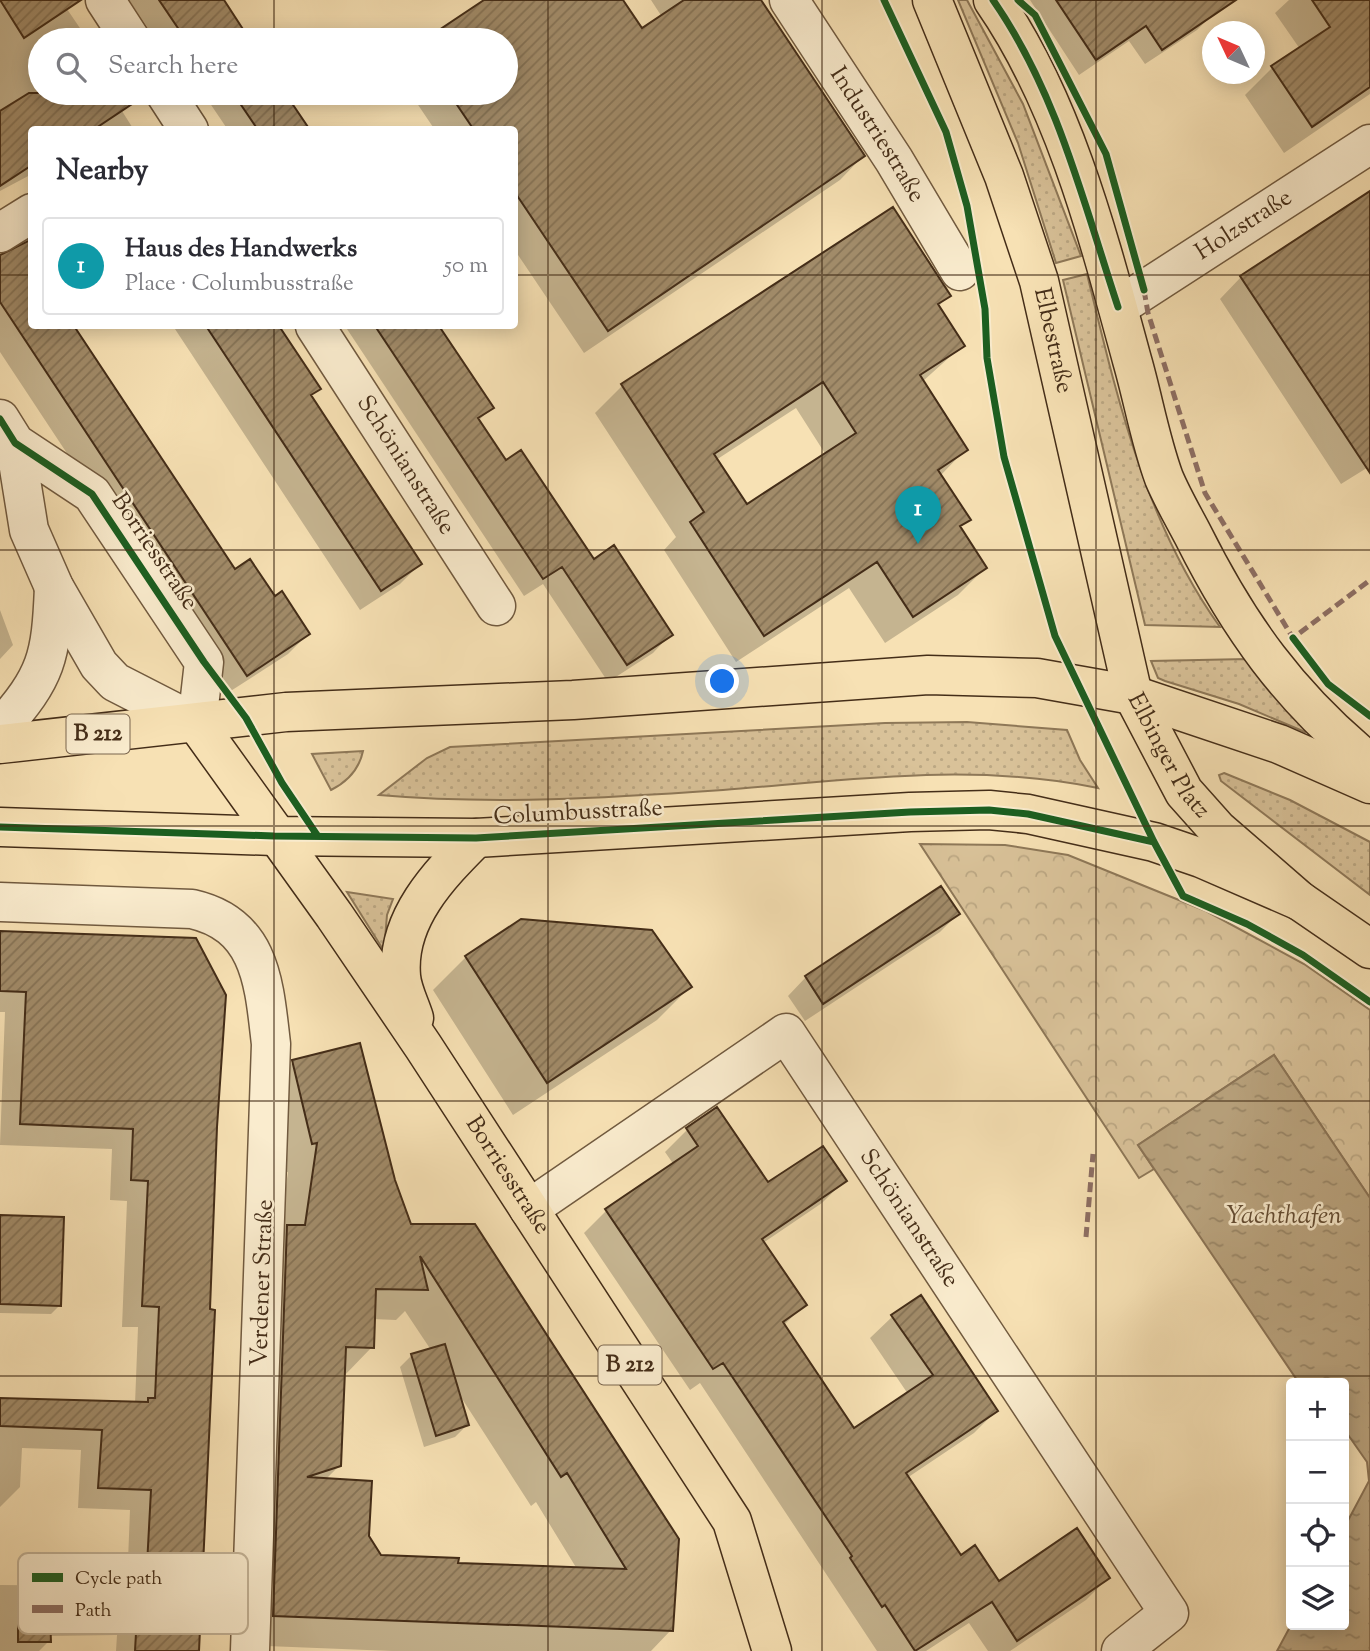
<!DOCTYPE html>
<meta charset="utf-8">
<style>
:root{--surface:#fff;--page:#f2f2f3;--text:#2b2b33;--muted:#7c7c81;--line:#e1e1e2;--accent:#b45309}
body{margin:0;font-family:"Sorts Mill Goudy",serif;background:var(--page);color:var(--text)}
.controls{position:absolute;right:21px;bottom:21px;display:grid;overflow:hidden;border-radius:7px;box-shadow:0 4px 18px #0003}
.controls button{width:63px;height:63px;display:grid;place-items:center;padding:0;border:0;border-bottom:2px solid var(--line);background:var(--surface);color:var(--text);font:35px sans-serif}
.compass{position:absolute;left:1202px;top:21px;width:63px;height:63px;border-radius:50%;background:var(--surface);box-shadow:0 4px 18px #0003;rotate:314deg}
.you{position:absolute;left:723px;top:682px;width:24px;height:24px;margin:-18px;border:5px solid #fff;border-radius:50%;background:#1a73e8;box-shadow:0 0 0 10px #1a73e833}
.badge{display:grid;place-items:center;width:46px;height:46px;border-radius:50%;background:var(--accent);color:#fff;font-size:23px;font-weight:700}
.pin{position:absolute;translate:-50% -58px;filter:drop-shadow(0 2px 4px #0008)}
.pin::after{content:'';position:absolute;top:37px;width:24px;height:21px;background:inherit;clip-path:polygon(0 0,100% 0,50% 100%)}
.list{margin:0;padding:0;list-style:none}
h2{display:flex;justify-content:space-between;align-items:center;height:91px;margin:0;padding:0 28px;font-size:30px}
h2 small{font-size:23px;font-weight:400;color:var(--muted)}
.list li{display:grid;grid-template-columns:46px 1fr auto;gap:21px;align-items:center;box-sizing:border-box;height:98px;margin:0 14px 14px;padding:0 14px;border:2px solid var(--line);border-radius:7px}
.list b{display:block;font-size:26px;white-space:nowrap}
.list p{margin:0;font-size:23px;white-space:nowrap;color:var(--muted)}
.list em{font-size:23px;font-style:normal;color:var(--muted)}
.icon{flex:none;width:38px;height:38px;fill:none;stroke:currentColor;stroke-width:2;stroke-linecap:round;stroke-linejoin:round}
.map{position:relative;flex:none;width:1370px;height:1651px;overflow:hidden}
.search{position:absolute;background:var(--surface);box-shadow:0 4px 18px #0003;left:28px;top:28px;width:490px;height:77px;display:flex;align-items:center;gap:18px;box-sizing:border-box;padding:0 24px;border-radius:38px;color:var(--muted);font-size:26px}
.panel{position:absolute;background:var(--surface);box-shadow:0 4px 18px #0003;left:28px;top:126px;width:490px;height:203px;border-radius:7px}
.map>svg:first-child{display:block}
</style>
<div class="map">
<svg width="1370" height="1651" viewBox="0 0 1370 1651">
<defs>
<pattern id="grass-dots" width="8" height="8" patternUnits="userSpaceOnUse" patternTransform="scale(1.75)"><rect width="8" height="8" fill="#d9c299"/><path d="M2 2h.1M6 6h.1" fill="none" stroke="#bba783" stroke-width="1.8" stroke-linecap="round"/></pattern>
<pattern id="park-crowns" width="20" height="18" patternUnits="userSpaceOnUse" patternTransform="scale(1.75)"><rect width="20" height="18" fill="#d9c299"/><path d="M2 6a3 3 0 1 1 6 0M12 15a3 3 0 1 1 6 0" fill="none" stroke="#bba783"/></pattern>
<pattern id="water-ripples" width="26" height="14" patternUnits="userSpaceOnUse" patternTransform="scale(1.75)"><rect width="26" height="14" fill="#baa47f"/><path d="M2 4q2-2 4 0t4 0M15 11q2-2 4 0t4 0" fill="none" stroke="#998667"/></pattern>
<pattern id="building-hatch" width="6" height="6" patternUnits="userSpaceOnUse" patternTransform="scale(1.75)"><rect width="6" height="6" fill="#a18b69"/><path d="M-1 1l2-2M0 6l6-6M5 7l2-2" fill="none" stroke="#857255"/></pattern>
</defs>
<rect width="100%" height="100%" fill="#f7e1b4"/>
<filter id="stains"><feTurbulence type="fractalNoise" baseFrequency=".00286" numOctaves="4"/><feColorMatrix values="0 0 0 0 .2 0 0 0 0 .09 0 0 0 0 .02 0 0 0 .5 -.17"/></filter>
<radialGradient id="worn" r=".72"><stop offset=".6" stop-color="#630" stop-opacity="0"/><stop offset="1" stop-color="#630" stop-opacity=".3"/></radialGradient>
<path fill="url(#grass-dots)" stroke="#8e7858" stroke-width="2" d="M 958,0 L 967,0 L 1023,104 L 1081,256 L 1056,263 L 1018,143 Z
M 1087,274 C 1117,397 1145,523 1220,627 L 1145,625 L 1063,280 Z
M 1247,659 L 1310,728 L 1305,732 L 1239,704 L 1165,681 L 1158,678 L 1151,661 Z
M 967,722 L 1067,730 L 1080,760 L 1098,788 C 973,762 849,780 723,790 C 608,798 493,805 379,795 L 427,758 L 450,747 L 885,723 Z
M 363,751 C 359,770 347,782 331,790 L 312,754 Z
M 1224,773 L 1290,800 L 1370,842 L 1370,895 L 1221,781 L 1219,775 Z
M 347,892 L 393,899 L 387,915 L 384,951 Z"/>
<path fill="url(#park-crowns)" stroke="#8e7858" stroke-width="2" d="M 920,844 L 1005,845 L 1068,855 L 1206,911 L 1304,964 L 1370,1010 L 1370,1198 L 1274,1055 L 1138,1145 L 1154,1169 L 1139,1178 Z"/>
<path fill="url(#water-ripples)" stroke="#8b7456" stroke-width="2" d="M 1274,1055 L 1370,1198 L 1370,1651 L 1277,1651 L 1291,1625 L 1344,1625 L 1344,1528 L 1369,1481 L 1367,1462 L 1344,1429 L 1344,1383 L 1299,1383 L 1138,1145 Z"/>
<path fill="#0003" fill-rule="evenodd" d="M 0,0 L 65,0 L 67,9 L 88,40 L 40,40 L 40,93 L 122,93 L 129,104 L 122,111 L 134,130 L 32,130 L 32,174 L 0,191 Z
M 129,0 L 222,0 L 248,40 L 156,40 Z
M 487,0 L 621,0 L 642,31 L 662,17 L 651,0 L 759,0 L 863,156 L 840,180 L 584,353 L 514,249 L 514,130 L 435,130 L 410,93 L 506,93 L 506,40 L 427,40 Z
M 1030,0 L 1204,0 L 1213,14 L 1197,30 L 1145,64 L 1129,41 L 1079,75 Z
M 1289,0 L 1370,0 L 1370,94 L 1284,153 L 1245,95 L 1272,68 L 1300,49 L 1275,13 Z
M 203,93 L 283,93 L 308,130 L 228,130 Z
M 1370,194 L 1370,466 L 1341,484 L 1220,299 L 1241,277 Z
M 12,253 L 32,326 L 71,326 L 234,572 L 274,599 L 308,634 L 288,654 L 226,694 L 0,352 L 0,255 Z
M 949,295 L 938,307 L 963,345 L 922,382 L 966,449 L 940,476 L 968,520 L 959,529 L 985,568 L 958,595 L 885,643 L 849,588 L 736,662 L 664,550 L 676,537 L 595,413 L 622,386 ZM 796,408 L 826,455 L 746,507 L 716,460 Z
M 173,326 L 277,326 L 318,389 L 310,397 L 420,564 L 400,584 L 360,610 Z
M 345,326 L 437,326 L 492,408 L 478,421 L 505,462 L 593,561 L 671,634 L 653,653 L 608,682 L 543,584 L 524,596 Z
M 0,610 L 13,645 L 0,659 Z
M 958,914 L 940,932 L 805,1021 L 788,996 L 806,977 Z
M 0,931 L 215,1127 L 198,1651 L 116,1651 L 117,1635 L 49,1636 L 49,1641 L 39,1651 L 0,1651 L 0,1585 L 127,1586 L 130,1510 L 78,1508 L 81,1450 L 22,1448 L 20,1487 L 0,1507 L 0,1399 L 135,1404 L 138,1327 L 122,1327 L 127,1201 L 110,1200 L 112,1149 L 0,1145 L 5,1012 L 0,1012 Z
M 466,957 L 690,987 L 657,1020 L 513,1115 L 433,990 Z
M 293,1062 L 393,1180 L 410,1226 L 671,1630 L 651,1651 L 392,1651 L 244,1645 L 279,1235 L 288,1172 L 282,1173 L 263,1092 ZM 405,1311 L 431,1350 L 412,1355 L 400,1367 L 424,1447 L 455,1437 L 467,1425 L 459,1394 L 531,1506 L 536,1502 L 577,1569 L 457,1565 L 380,1556 L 325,1480 L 339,1466 L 343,1377 L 372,1347 L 373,1319 L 396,1320 Z
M 716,1109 L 768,1185 L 844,1181 L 822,1203 L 763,1243 L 804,1305 L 783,1326 L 854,1430 L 908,1394 L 870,1338 L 893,1316 L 996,1411 L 974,1433 L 907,1478 L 961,1557 L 998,1583 L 1108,1578 L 1086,1600 L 1010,1651 L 988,1651 L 969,1623 L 926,1651 L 877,1651 L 700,1383 L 690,1390 L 584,1233 L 606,1211 L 674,1165 L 665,1152 L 687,1130 Z
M 0,1217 L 60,1305 L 51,1314 L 0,1313 Z"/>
<path fill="url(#building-hatch)" stroke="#442d18" stroke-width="2" fill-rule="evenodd" d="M 0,0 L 81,0 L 24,38 Z
M 159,0 L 224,0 L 250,40 L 186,40 Z
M 484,0 L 623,0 L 642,28 L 684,0 L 761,0 L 865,156 L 608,331 L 514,191 L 514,130 L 474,130 L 449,93 L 506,93 L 506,40 L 424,40 Z
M 1056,0 L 1236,0 L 1162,50 L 1146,26 L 1096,60 Z
M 1312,0 L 1370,0 L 1370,87 L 1312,127 L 1271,66 L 1330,27 Z
M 29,93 L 143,93 L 144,96 L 93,130 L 32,130 L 32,165 L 0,186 L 0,111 Z
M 233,93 L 285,93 L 310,130 L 258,130 Z
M 1370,191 L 1370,473 L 1240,276 Z
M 893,207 L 951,296 L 938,304 L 965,346 L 920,375 L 968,450 L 938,470 L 971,520 L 960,526 L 987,568 L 913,617 L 877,562 L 764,636 L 690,522 L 704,512 L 621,384 ZM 823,382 L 856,433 L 747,504 L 714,454 Z
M 32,239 L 32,326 L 74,326 L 235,569 L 250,559 L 275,596 L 282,591 L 310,634 L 247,676 L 0,302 L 0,255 Z
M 206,326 L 279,326 L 321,389 L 311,395 L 422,564 L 381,591 Z
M 375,326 L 439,326 L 494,408 L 478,418 L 506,460 L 521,450 L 594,559 L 614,545 L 673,635 L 627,665 L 562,567 L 543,579 Z
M 941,886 L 960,914 L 823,1004 L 805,976 Z
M 521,919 L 652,930 L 692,987 L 547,1083 L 465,956 Z
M 0,931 L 196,938 L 226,995 L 217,1127 L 210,1309 L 215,1310 L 199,1651 L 135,1651 L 137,1615 L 50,1616 L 51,1642 L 18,1642 L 18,1583 L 146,1584 L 151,1490 L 98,1488 L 102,1430 L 0,1426 L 0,1398 L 148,1402 L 148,1398 L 155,1398 L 159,1307 L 142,1306 L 148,1181 L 131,1180 L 133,1129 L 20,1124 L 26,992 L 0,991 Z
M 360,1043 L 395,1180 L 411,1224 L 475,1224 L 679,1539 L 673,1631 L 273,1616 L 287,1225 L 305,1225 L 317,1143 L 312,1144 L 292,1060 ZM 420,1256 L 561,1477 L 567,1473 L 626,1569 L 458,1563 L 459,1558 L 381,1555 L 369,1536 L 372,1481 L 307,1477 L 341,1466 L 346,1347 L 374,1348 L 376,1289 L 428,1290 Z
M 717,1107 L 768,1182 L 823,1146 L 847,1181 L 762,1239 L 807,1305 L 783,1322 L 854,1428 L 933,1375 L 891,1315 L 921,1295 L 998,1411 L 906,1473 L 961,1555 L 975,1545 L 999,1581 L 1077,1528 L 1110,1578 L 1017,1641 L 992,1602 L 915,1651 L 885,1605 L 882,1607 L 850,1558 L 852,1556 L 723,1363 L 713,1369 L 605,1209 L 698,1146 L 686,1128 Z
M 0,1215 L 64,1217 L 61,1306 L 0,1304 Z
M 445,1344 L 469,1425 L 436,1436 L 411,1354 Z"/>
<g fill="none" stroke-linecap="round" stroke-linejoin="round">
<g stroke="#715a3f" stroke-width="41">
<g id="minor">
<path d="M 105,0 L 131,40"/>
<path id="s1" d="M 789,0 L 894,160 L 960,271"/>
<path d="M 165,93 L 189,130"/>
<path d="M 0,233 L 32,213"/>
<path id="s2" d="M 1118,307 L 1370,144"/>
<path id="s3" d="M 315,326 L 496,606"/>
<path d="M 0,419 L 15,443 L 29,530 L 54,587 L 99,665 L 115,682 L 197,724 L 204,662 L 92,494 L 15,443"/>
<path d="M 0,729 C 47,676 51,658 54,587"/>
<path d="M 0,902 L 192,909 C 262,925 264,985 271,1044 L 250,1651"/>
<path id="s4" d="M 529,1209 L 786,1033 L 1169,1613 L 1121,1651"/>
</g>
</g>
<g stroke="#442d18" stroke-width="41">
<g id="major">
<path id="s5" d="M 932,0 L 1004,176 L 1039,281 L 1133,695 L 1184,792 L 1217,829 L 1300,901 L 1370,949"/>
<path d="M 993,0 C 1065,104 1099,239 1132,360 C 1143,398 1150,440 1164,478 C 1172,497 1183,516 1193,535 C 1239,627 1289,697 1370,763"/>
<path id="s6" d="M 197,724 L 334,915 L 423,1046 L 732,1521 L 772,1651"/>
<path d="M 0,744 L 286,712 L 573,700 L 928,675 L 1037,678 L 1133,695 L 1279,744 L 1370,784"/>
<path d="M 0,827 L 274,836 L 476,838 L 910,812 L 989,810 L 1028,814 L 1154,842 L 1201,858 L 1300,901"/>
<path d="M 414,1018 C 410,1005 402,990 401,976 C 396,919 439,875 476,838"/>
</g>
</g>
<use href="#minor" stroke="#faecce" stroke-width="38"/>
<use href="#major" stroke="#f7e1b4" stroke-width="38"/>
<path stroke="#8d6e63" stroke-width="5" stroke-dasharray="10 5" stroke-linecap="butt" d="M 1144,290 L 1148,313 L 1205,493 L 1293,638 L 1370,580
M 1086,1237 L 1093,1154"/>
<g stroke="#faecce" stroke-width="11">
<path id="cycleway" d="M 884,0 L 946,132 L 967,206 L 985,309 L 987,358 L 1004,457 L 1055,636 L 1154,842 L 1183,896 L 1247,924 L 1303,955 L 1370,1002
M 993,0 C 1057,92 1083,201 1118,307
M 1018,0 L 1035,15 L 1106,154 L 1144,290
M 0,419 L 15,443 L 92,494 L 204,662 L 246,718 L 282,783 L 317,835
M 1293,638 L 1328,684 L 1370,716
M 0,827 L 274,836 L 476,838 L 910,812 L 989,810 L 1028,814 L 1154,842"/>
</g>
<use href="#cycleway" stroke="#1b5e20" stroke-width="7"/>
</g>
<path fill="none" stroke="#442d18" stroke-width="2" stroke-opacity="0.55" d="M 274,0 L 274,40M 548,0 L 548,1651M 822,0 L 822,1651M 1096,0 L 1096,1651M 274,93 L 274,130M 0,275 L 32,275M 514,275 L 1370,275M 274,326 L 274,1651M 0,550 L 1370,550M 0,826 L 1370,826M 0,1101 L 1370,1101M 0,1376 L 1370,1376"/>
<g text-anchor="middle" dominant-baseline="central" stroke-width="5" stroke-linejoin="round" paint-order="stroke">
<g fill="#faecce" stroke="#7b664f" stroke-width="2">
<rect x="66.5" y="714.5" width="63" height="39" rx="5"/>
<rect x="598.5" y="1345.5" width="63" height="39" rx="5"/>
</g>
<g font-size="23" font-weight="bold" fill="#442d18">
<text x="98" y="734">B 212</text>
<text x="630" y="1365">B 212</text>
</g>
<g font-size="24" fill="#442d18" stroke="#faecce">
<text stroke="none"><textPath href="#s1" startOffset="161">Industriestraße</textPath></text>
<text stroke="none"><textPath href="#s2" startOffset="150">Holzstraße</textPath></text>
<text stroke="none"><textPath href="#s5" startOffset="362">Elbestraße</textPath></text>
<text stroke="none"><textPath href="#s3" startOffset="166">Schönianstraße</textPath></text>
<text transform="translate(154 552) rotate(56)">Borriesstraße</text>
<text stroke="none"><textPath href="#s5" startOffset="796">Elbinger Platz</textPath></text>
<text transform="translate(578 813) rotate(-3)">Columbusstraße</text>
<text stroke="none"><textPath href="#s6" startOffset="548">Borriesstraße</textPath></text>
<text stroke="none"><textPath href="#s4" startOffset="534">Schönianstraße</textPath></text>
<text transform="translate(263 1283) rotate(-88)">Verdener Straße</text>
</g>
<g font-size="26" font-style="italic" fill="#624b32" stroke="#faecce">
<text x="1284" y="1216">Yachthafen</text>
</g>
</g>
<rect x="18" y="1553" width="230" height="81" rx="10" fill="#faecce" stroke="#c3b397" stroke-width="2"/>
<rect x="32" y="1573" width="31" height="9" fill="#1b5e20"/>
<rect x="32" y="1605" width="31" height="8" fill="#8d6e63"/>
<g font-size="19" fill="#442d18">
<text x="75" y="1584">Cycle path</text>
<text x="75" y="1616">Path</text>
</g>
<rect width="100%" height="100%" filter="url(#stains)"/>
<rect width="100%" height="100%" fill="url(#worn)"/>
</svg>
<div class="controls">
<button>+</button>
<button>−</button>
<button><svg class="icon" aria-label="locate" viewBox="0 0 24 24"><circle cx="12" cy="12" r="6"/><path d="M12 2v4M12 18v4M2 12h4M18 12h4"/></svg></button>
<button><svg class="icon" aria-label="layers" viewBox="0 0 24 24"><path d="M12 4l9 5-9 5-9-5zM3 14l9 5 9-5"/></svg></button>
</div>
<svg class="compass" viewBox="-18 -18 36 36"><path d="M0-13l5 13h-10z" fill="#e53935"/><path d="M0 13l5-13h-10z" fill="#7c7c81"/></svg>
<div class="you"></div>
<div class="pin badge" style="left:918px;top:544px;background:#0f9aa8">1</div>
<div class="search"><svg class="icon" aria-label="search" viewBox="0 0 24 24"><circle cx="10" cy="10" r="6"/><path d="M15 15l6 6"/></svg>Search here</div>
<section class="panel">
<h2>Nearby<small></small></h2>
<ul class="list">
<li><span class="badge" style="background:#0f9aa8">1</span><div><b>Haus des Handwerks</b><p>Place · Columbusstraße</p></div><em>50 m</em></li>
</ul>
</section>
</div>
